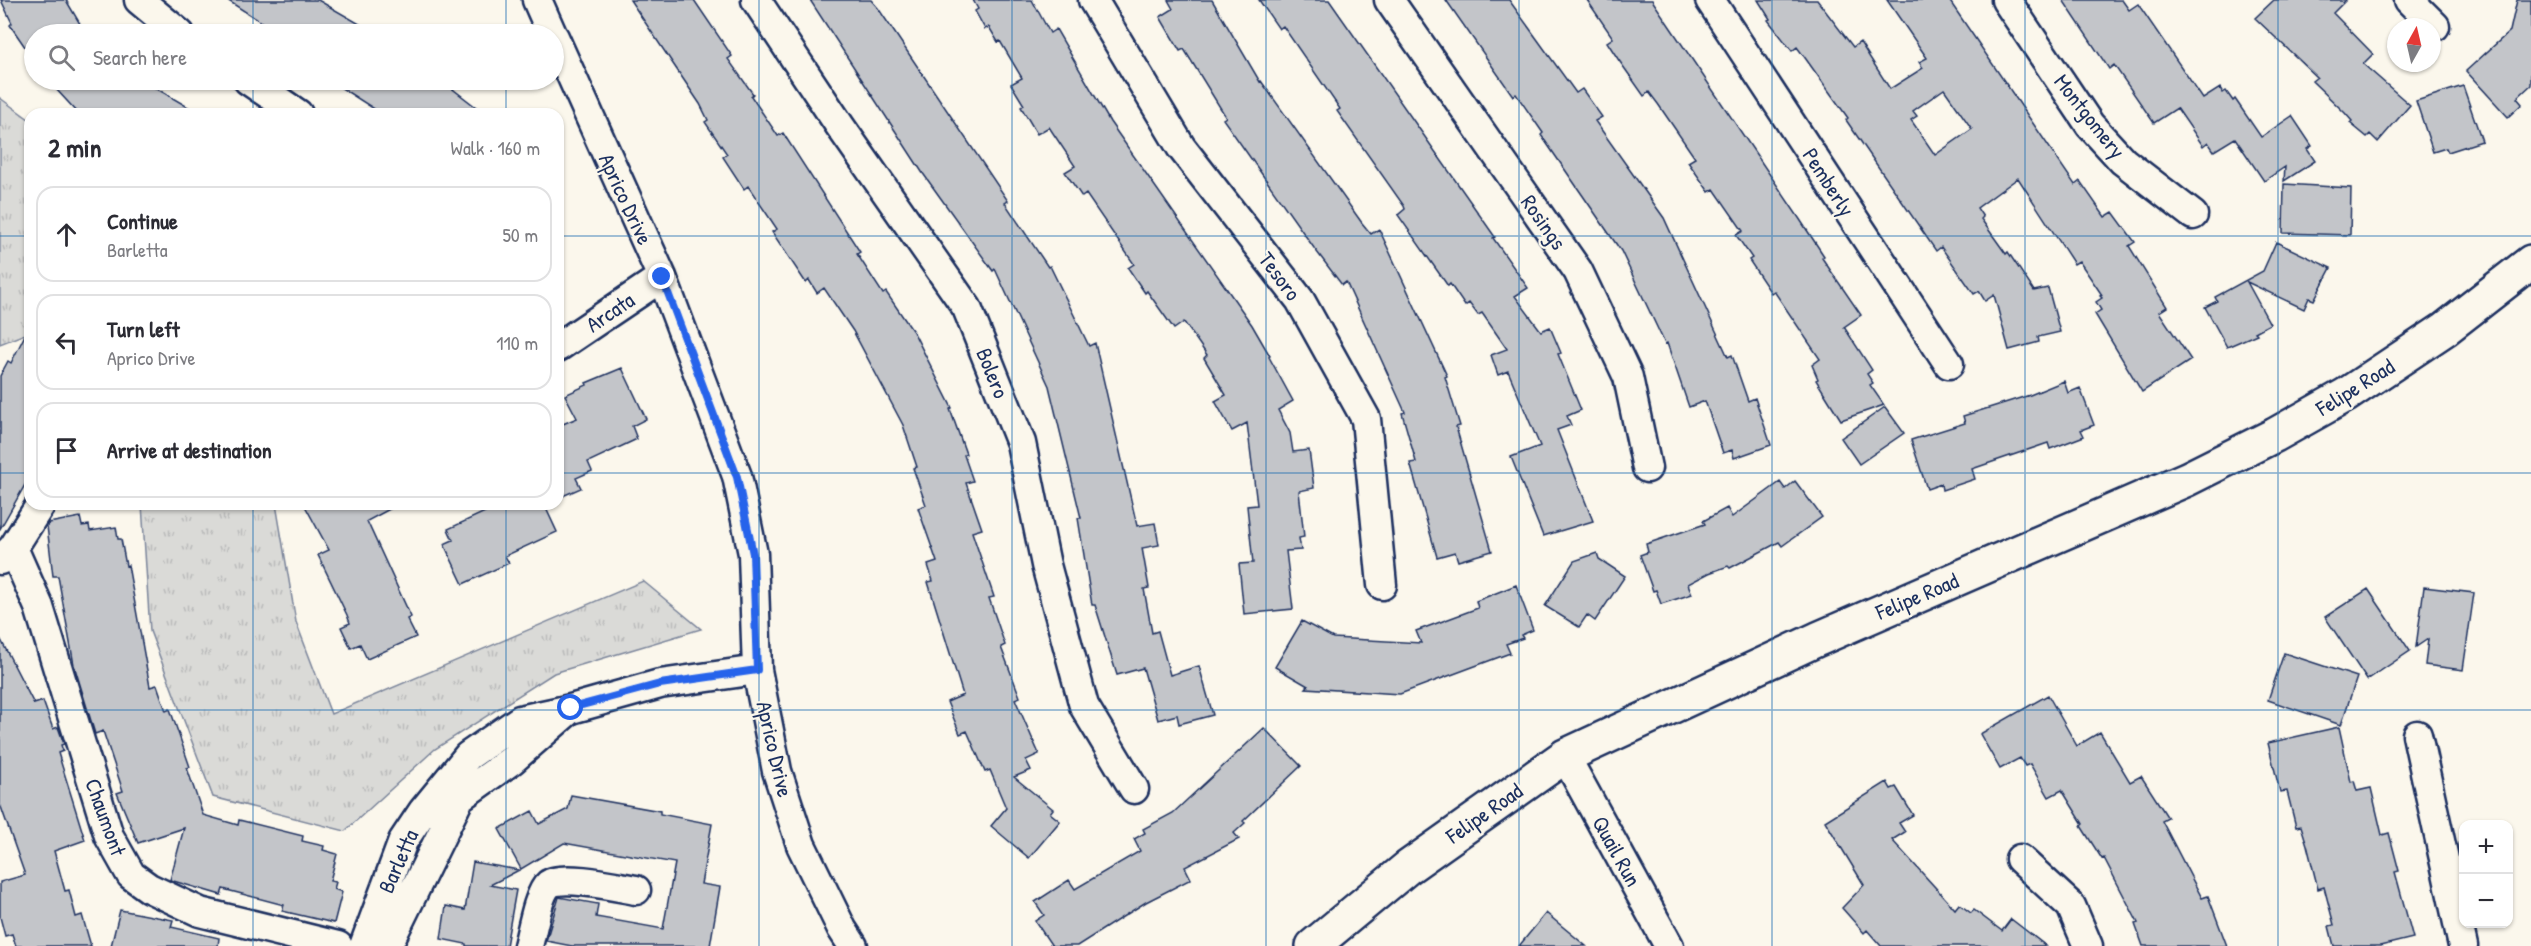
<!DOCTYPE html>
<meta charset="utf-8">
<style>
:root{--surface:#fff;--page:#f7f7f7;--text:#2b2b33;--muted:#7c7c81;--line:#e1e1e2}
body{margin:0;font-family:"Patrick Hand",sans-serif;background:var(--page);color:var(--text)}
.controls{position:absolute;right:18px;bottom:18px;display:grid;overflow:hidden;border-radius:12px;box-shadow:0 2px 4px #0004}
.controls button{width:54px;height:54px;display:grid;place-items:center;padding:0;border:0;border-bottom:2px solid var(--line);background:var(--surface);color:var(--text);font:30px sans-serif}
.compass{position:absolute;left:2387px;top:18px;width:54px;height:54px;border-radius:50%;background:var(--surface);box-shadow:0 2px 4px #0004;rotate:8deg}
.stop{position:absolute;width:18px;height:18px;margin:-14px;border:4px solid #2563eb;border-radius:50%;background:#fff}
.stop.end{background:#2563eb;border-color:#fff;box-shadow:0 2px 6px #0008}
.list{margin:0;padding:0;list-style:none}
h2{display:flex;justify-content:space-between;align-items:center;height:78px;margin:0;padding:0 24px;font-size:26px}
h2 small{font-size:20px;font-weight:400;color:var(--muted)}
.list li{display:grid;grid-template-columns:39px 1fr auto;gap:18px;align-items:center;box-sizing:border-box;height:96px;margin:0 12px 12px;padding:0 12px;border:2px solid var(--line);border-radius:18px}
.list b{display:block;font-size:22px;white-space:nowrap}
.list p{margin:0;font-size:20px;white-space:nowrap;color:var(--muted)}
.list em{font-size:20px;font-style:normal;color:var(--muted)}
.icon{flex:none;width:33px;height:33px;fill:none;stroke:currentColor;stroke-width:2;stroke-linecap:round;stroke-linejoin:round}
.map{position:relative;flex:none;width:2531px;height:946px;overflow:hidden}
.search{position:absolute;background:var(--surface);box-shadow:0 2px 4px #0004;left:24px;top:24px;width:540px;height:66px;display:flex;align-items:center;gap:15px;box-sizing:border-box;padding:0 21px;border-radius:33px;color:var(--muted);font-size:22px}
.panel{position:absolute;background:var(--surface);box-shadow:0 2px 4px #0004;left:24px;top:108px;width:540px;height:402px;border-radius:18px}
.map>svg:first-child{display:block}
</style>
<div class="map">
<svg width="2531" height="946" viewBox="0 0 2531 946">
<defs>
<pattern id="grass-tufts" width="24" height="20" patternUnits="userSpaceOnUse" patternTransform="scale(1.5)"><rect width="24" height="20" fill="#dadad7"/><path d="M3 7l-1-3M5 7V3M7 7l1-3M15 17l-1-3M17 17v-4M19 17l1-3" fill="none" stroke="#babbbb"/></pattern>
</defs>
<rect width="100%" height="100%" fill="#fbf7ec"/>
<filter id="ink" filterUnits="userSpaceOnUse"><feTurbulence type="fractalNoise" baseFrequency=".0167" numOctaves="2"/><feDisplacementMap in="SourceGraphic" scale="12" xChannelSelector="R" yChannelSelector="G"/><feConvolveMatrix kernelMatrix="1 2 1 2 8 2 1 2 1" color-interpolation-filters="sRGB"/></filter>
<g filter="url(#ink)">
<path fill="url(#grass-tufts)" stroke="#7a849a" stroke-width="1.5" d="M 0,98 L 30,120 L 30,332 L 0,344 Z
M 142,504 L 276,504 L 296,622 L 331,714 L 643,581 L 701,629 L 554,673 L 435,749 L 345,831 L 213,797 L 150,631 Z"/>
<path fill="#c3c5c9" stroke="#1b2f5e" stroke-width="1.5" fill-rule="evenodd" d="M 1,0 L 66,0 L 86,34 L 34,34 L 34,60 L 10,25 L 12,23 Z
M 227,0 L 318,0 L 377,34 L 280,34 Z
M 630,0 L 694,0 L 732,56 L 728,59 L 753,94 L 751,96 L 778,136 L 783,133 L 860,252 L 857,254 L 883,294 L 886,292 L 914,333 L 952,408 L 950,409 L 966,454 L 964,455 L 973,481 L 966,483 L 982,529 L 972,532 L 994,597 L 989,598 L 1005,645 L 1001,647 L 1020,697 L 1015,699 L 1039,754 L 1026,760 L 1031,770 L 1014,777 L 1053,809 L 1050,813 L 1060,821 L 1029,858 L 991,826 L 1006,808 L 990,770 L 985,772 L 967,731 L 960,734 L 947,702 L 963,695 L 928,582 L 933,581 L 928,565 L 937,562 L 918,508 L 926,505 L 913,468 L 917,467 L 903,425 L 853,331 L 824,288 L 817,293 L 809,280 L 806,283 L 772,232 L 777,229 L 748,186 L 744,189 L 723,157 L 727,154 L 705,122 L 708,120 L 700,104 Z
M 810,0 L 871,0 L 878,8 L 1008,201 L 1005,203 L 1048,267 L 1050,266 L 1089,346 L 1095,343 L 1137,526 L 1155,523 L 1159,545 L 1142,548 L 1149,588 L 1144,589 L 1152,633 L 1158,631 L 1170,675 L 1199,666 L 1213,715 L 1179,724 L 1177,715 L 1158,720 L 1143,668 L 1117,675 L 1095,605 L 1092,605 L 1078,518 L 1081,518 L 1049,386 L 995,269 L 993,271 L 922,172 Z
M 973,0 L 1032,0 L 1050,33 L 1056,29 L 1110,122 L 1252,325 L 1270,356 L 1269,357 L 1293,401 L 1278,410 L 1290,433 L 1293,452 L 1309,450 L 1314,488 L 1299,491 L 1304,537 L 1299,538 L 1301,550 L 1286,551 L 1293,609 L 1244,614 L 1239,564 L 1253,563 L 1247,506 L 1257,505 L 1247,423 L 1232,431 L 1215,401 L 1226,395 L 1204,358 L 1207,355 L 1184,322 L 1174,329 L 1147,291 L 1145,293 L 1128,268 L 1134,264 L 1086,194 L 1082,197 L 1065,172 L 1075,166 L 1049,127 L 1037,134 L 1021,107 L 1024,105 L 1011,84 L 1022,78 L 1000,41 L 998,42 L 989,27 L 985,29 L 975,11 L 978,9 Z
M 1168,0 L 1212,0 L 1260,82 L 1261,81 L 1362,223 L 1371,234 L 1379,229 L 1447,376 L 1445,377 L 1460,426 L 1456,427 L 1492,551 L 1458,561 L 1455,552 L 1437,557 L 1410,463 L 1416,462 L 1402,413 L 1405,412 L 1346,282 L 1342,285 L 1314,248 L 1223,119 L 1226,117 L 1184,49 L 1180,51 L 1160,17 L 1173,9 Z
M 1259,0 L 1329,0 L 1495,237 L 1493,238 L 1528,288 L 1515,296 L 1541,331 L 1550,327 L 1561,353 L 1558,354 L 1581,410 L 1567,416 L 1571,425 L 1557,430 L 1593,521 L 1543,536 L 1511,457 L 1540,446 L 1508,371 L 1498,375 L 1491,355 L 1507,349 L 1482,313 L 1478,315 L 1469,303 L 1465,306 L 1450,284 L 1448,286 L 1398,215 L 1405,209 L 1404,206 L 1337,111 L 1340,109 L 1283,26 L 1279,29 Z
M 1446,0 L 1509,0 L 1576,93 L 1582,89 L 1602,117 L 1595,121 L 1664,218 L 1728,357 L 1732,355 L 1748,401 L 1755,398 L 1771,445 L 1734,458 L 1732,450 L 1723,453 L 1705,401 L 1689,407 L 1667,343 L 1665,344 L 1621,251 L 1541,135 L 1543,133 L 1516,94 L 1513,96 Z
M 1587,0 L 1652,0 L 1799,218 L 1824,256 L 1822,258 L 1861,315 L 1844,327 L 1872,370 L 1867,374 L 1873,383 L 1870,385 L 1884,405 L 1841,420 L 1816,380 L 1818,379 L 1812,365 L 1820,359 L 1774,291 L 1771,293 L 1749,260 L 1752,258 L 1736,235 L 1743,231 L 1714,189 L 1709,192 L 1688,162 L 1695,158 L 1658,104 L 1649,92 L 1644,96 L 1618,59 L 1607,42 L 1613,38 Z
M 1758,0 L 1817,0 L 1853,47 L 1860,42 L 1890,89 L 1923,68 L 1919,62 L 1927,58 L 1887,0 L 1949,0 L 2075,185 L 2080,181 L 2105,217 L 2113,212 L 2135,242 L 2129,246 L 2167,307 L 2159,312 L 2191,360 L 2142,392 L 2095,314 L 2101,310 L 2096,302 L 2102,298 L 2100,296 L 2102,295 L 2079,261 L 2074,264 L 2018,178 L 1977,208 L 1983,217 L 1981,219 L 2006,254 L 2008,252 L 2034,291 L 2048,288 L 2060,332 L 2038,337 L 2039,342 L 2009,350 L 1994,295 L 1985,301 L 1979,291 L 1974,294 L 1941,247 L 1936,251 L 1846,120 L 1848,118 L 1803,55 L 1797,47 L 1792,51 L 1768,20 L 1770,19 ZM 1944,89 L 1972,129 L 1935,155 L 1911,120 L 1917,116 L 1913,111 Z
M 2063,0 L 2122,0 L 2129,10 L 2138,4 L 2203,99 L 2220,88 L 2223,93 L 2226,91 L 2233,101 L 2235,99 L 2261,137 L 2292,116 L 2312,146 L 2307,149 L 2315,161 L 2284,181 L 2285,167 L 2264,181 L 2235,138 L 2214,151 L 2208,142 L 2203,146 L 2177,108 L 2154,123 L 2114,65 L 2109,69 Z
M 2274,0 L 2346,0 L 2333,13 L 2373,54 L 2363,64 L 2410,105 L 2378,142 L 2370,134 L 2367,137 L 2350,123 L 2352,121 L 2345,113 L 2312,81 L 2317,77 L 2255,18 Z
M 2517,0 L 2531,0 L 2531,85 L 2517,98 L 2522,104 L 2508,117 L 2466,71 L 2510,31 Z
M 67,80 L 142,80 L 200,114 L 79,114 L 56,89 Z
M 329,80 L 441,80 L 485,114 L 382,114 Z
M 2463,86 L 2482,141 L 2448,152 L 2446,148 L 2433,152 L 2416,101 Z
M 2284,184 L 2351,188 L 2350,235 L 2283,233 Z
M 2276,242 L 2331,268 L 2314,300 L 2309,298 L 2304,309 L 2247,282 L 2270,324 L 2255,332 L 2257,334 L 2227,347 L 2205,307 L 2217,301 L 2215,297 L 2263,271 Z
M 30,325 L 30,476 L 0,529 L 0,376 L 8,361 L 11,363 Z
M 622,368 L 646,419 L 632,426 L 637,439 L 588,462 L 592,471 L 576,478 L 581,488 L 558,498 L 558,426 L 577,418 L 565,395 L 587,385 L 586,383 Z
M 2064,381 L 2068,393 L 2080,388 L 2094,425 L 2081,430 L 2084,436 L 2050,449 L 2048,443 L 1972,469 L 1975,479 L 1942,490 L 1941,484 L 1927,489 L 1911,440 L 1965,423 L 1963,416 L 2030,395 Z
M 1885,407 L 1904,433 L 1859,464 L 1841,438 Z
M 1795,481 L 1822,517 L 1782,546 L 1779,542 L 1730,568 L 1728,566 L 1709,573 L 1688,584 L 1692,594 L 1661,604 L 1656,590 L 1653,591 L 1640,555 L 1648,552 L 1646,544 L 1705,524 L 1703,521 L 1727,508 L 1732,517 L 1780,482 L 1785,489 Z
M 304,504 L 399,504 L 367,521 L 411,617 L 407,619 L 416,637 L 367,659 L 360,644 L 351,648 L 341,627 L 350,623 L 347,615 L 318,555 L 329,550 Z
M 502,504 L 544,504 L 557,532 L 505,556 L 509,563 L 463,584 L 444,544 L 453,540 L 448,529 Z
M 80,517 L 82,526 L 89,525 L 90,531 L 116,527 L 118,539 L 121,539 L 126,566 L 128,565 L 150,687 L 157,685 L 166,711 L 170,709 L 190,767 L 187,768 L 203,815 L 238,825 L 239,820 L 303,836 L 302,841 L 324,846 L 323,850 L 337,854 L 330,881 L 336,882 L 334,889 L 342,892 L 334,923 L 282,911 L 284,905 L 223,889 L 221,895 L 170,880 L 184,828 L 138,843 L 117,793 L 123,791 L 103,731 L 95,734 L 74,665 L 58,576 L 53,576 L 47,526 L 49,523 Z
M 1597,553 L 1599,559 L 1625,576 L 1595,621 L 1587,615 L 1579,627 L 1545,606 L 1574,561 Z
M 1516,585 L 1533,630 L 1521,635 L 1523,638 L 1506,644 L 1510,653 L 1400,694 L 1306,688 L 1308,686 L 1275,667 L 1302,621 L 1333,638 L 1421,643 L 1416,631 L 1478,608 L 1476,601 Z
M 2424,587 L 2474,593 L 2463,670 L 2425,665 L 2428,639 L 2416,647 Z
M 2368,589 L 2410,651 L 2367,680 L 2325,617 Z
M 0,638 L 34,704 L 43,701 L 53,729 L 58,727 L 64,744 L 61,745 L 63,751 L 58,753 L 85,840 L 54,851 L 65,891 L 69,890 L 76,917 L 82,915 L 91,946 L 16,946 L 12,934 L 5,936 L 0,917 L 0,882 L 25,875 L 0,804 Z
M 2284,653 L 2357,677 L 2341,725 L 2268,700 Z
M 2048,695 L 2077,746 L 2100,732 L 2130,782 L 2141,776 L 2168,818 L 2162,821 L 2202,898 L 2208,896 L 2227,946 L 2143,946 L 2135,924 L 2138,923 L 2104,858 L 2102,859 L 2081,826 L 2083,824 L 2062,790 L 2049,797 L 2030,764 L 2025,766 L 2020,758 L 2000,769 L 1980,734 Z
M 2339,727 L 2351,782 L 2354,781 L 2357,791 L 2371,788 L 2382,835 L 2389,833 L 2399,871 L 2395,872 L 2413,938 L 2380,946 L 2334,946 L 2329,926 L 2334,925 L 2324,887 L 2318,889 L 2307,845 L 2301,826 L 2296,827 L 2287,791 L 2280,792 L 2268,743 Z
M 1264,728 L 1301,766 L 1243,821 L 1245,823 L 1234,833 L 1239,839 L 1185,867 L 1191,879 L 1146,902 L 1077,946 L 1052,946 L 1035,921 L 1044,915 L 1035,902 L 1069,880 L 1075,889 L 1140,851 L 1134,839 L 1145,833 L 1143,829 L 1173,813 Z
M 1887,782 L 1891,789 L 1896,787 L 1913,815 L 1899,823 L 1905,832 L 1892,840 L 1955,909 L 1959,904 L 1971,913 L 1974,910 L 2002,931 L 2011,919 L 2046,946 L 1881,946 L 1867,930 L 1864,933 L 1842,908 L 1864,885 L 1825,821 Z
M 571,795 L 660,811 L 660,814 L 712,824 L 701,884 L 720,887 L 710,946 L 572,946 L 546,941 L 559,897 L 598,904 L 596,917 L 663,929 L 675,863 L 564,843 L 521,869 L 499,829 L 532,811 L 539,824 L 568,809 Z
M 473,862 L 519,870 L 490,885 L 516,890 L 506,946 L 466,946 L 466,944 L 441,939 L 446,906 L 465,910 Z
M 120,910 L 173,920 L 171,927 L 219,938 L 218,946 L 111,946 Z
M 1546,913 L 1586,946 L 1519,946 Z"/>
<g fill="none" stroke-linecap="round" stroke-linejoin="round">
<g stroke="#1b2f5e" stroke-width="33">
<path id="minor" d="M 139,0 L 180,34
M 537,0 L 552,34
M 756,0 L 840,126 L 967,308 L 1021,443 L 1046,565 L 1084,706 L 1134,789
M 1093,0 L 1181,147 L 1300,300 L 1366,419 L 1382,585
M 1389,0 L 1578,271 L 1628,377 L 1647,468
M 1710,0 L 1949,364
M 2006,0 L 2090,125 L 2123,161 L 2193,215
M 2409,0 L 2435,26
M 554,37 L 662,277 L 737,476 L 753,554 L 757,670 L 777,771 L 801,845 L 842,929 L 853,946
M 248,80 L 298,114
M 558,347 L 662,277
M 13,548 L 39,607 L 109,836 L 131,875 L 149,888 L 200,912 L 338,946
M 0,560 L 13,548 L 41,504
M 2417,735 L 2463,946
M 1565,756 L 1669,946
M 2020,859 L 2071,906 L 2088,946
M 364,946 L 403,841 L 423,811 L 468,756 L 520,720 L 571,709 L 660,684 L 757,670
M 387,946 L 460,797 L 512,760 L 568,711
M 528,946 C 532,932 538,893 549,884 C 561,874 619,887 636,890"/>
</g>
<g stroke="#1b2f5e" stroke-width="38">
<path id="major" d="M 1313,946 L 1407,868 L 1565,756 L 1818,639 L 2187,479 L 2275,435 L 2346,395 L 2445,329 L 2531,262"/>
</g>
<use href="#minor" stroke="#fbf7ec" stroke-width="28"/>
<use href="#major" stroke="#fbf7ec" stroke-width="33"/>
</g>
</g>
<g fill="none" stroke-linecap="round" stroke-linejoin="round" filter="url(#ink)">
<path stroke="#2563eb" stroke-width="8" d="M 571,708 L 660,684 L 757,670 L 753,554 L 737,477 L 662,277"/>
</g>
<path fill="none" stroke="#1f6fb2" stroke-width="1.5" stroke-opacity="0.55" d="M 253,0 L 253,34M 506,0 L 506,34M 759,0 L 759,946M 1012,0 L 1012,946M 1266,0 L 1266,946M 1519,0 L 1519,946M 1772,0 L 1772,946M 2025,0 L 2025,946M 2278,0 L 2278,946M 253,80 L 253,114M 506,80 L 506,114M 0,236 L 30,236M 558,236 L 2531,236M 0,473 L 30,473M 558,473 L 2531,473M 253,504 L 253,946M 506,504 L 506,946M 0,710 L 2531,710"/>
<g text-anchor="middle" dominant-baseline="central" stroke-width="4.5" stroke-linejoin="round" paint-order="stroke">
<g font-size="22" fill="#1b2f5e" stroke="#fbf7ec">
<text transform="translate(2090 116) rotate(52)">Montgomery</text>
<text transform="translate(1829 182) rotate(57)">Pemberly</text>
<text transform="translate(626 199) rotate(65)">Aprico Drive</text>
<text transform="translate(1544 222) rotate(55)">Rosings</text>
<text transform="translate(1280 276) rotate(53)">Tesoro</text>
<text transform="translate(610 312) rotate(-34)">Arcata</text>
<text transform="translate(993 373) rotate(68)">Bolero</text>
<text transform="translate(2355 387) rotate(-32)">Felipe Road</text>
<text transform="translate(1917 596) rotate(-23)">Felipe Road</text>
<text transform="translate(775 749) rotate(77)">Aprico Drive</text>
<text transform="translate(1484 813) rotate(-35)">Felipe Road</text>
<text transform="translate(106 817) rotate(70)">Chaumont</text>
<text transform="translate(1617 851) rotate(61)">Quail Run</text>
<text transform="translate(398 861) rotate(-66)">Barletta</text>
</g>
</g>
</svg>
<div class="controls">
<button>+</button>
<button>−</button>
</div>
<svg class="compass" viewBox="-18 -18 36 36"><path d="M0-13l5 13h-10z" fill="#e53935"/><path d="M0 13l5-13h-10z" fill="#7c7c81"/></svg>
<div class="stop" style="left:571px;top:708px"></div>
<div class="stop end" style="left:662px;top:277px"></div>
<div class="search"><svg class="icon" aria-label="search" viewBox="0 0 24 24"><circle cx="10" cy="10" r="6"/><path d="M15 15l6 6"/></svg>Search here</div>
<section class="panel">
<h2>2 min<small>Walk · 160 m</small></h2>
<ul class="list">
<li><svg class="icon" aria-label="ahead" viewBox="0 0 24 24"><path d="M12 20V5M6 11l6-6 6 6"/></svg><div><b>Continue</b><p>Barletta</p></div><em>50 m</em></li>
<li><svg class="icon" aria-label="left" viewBox="0 0 24 24"><path d="M17 20v-9H6M10 6l-5 5 5 5"/></svg><div><b>Turn left</b><p>Aprico Drive</p></div><em>110 m</em></li>
<li><svg class="icon" aria-label="arrive" viewBox="0 0 24 24"><path d="M6 21V4h12l-3 4 3 4H6"/></svg><div><b>Arrive at destination</b></div></li>
</ul>
</section>
</div>
